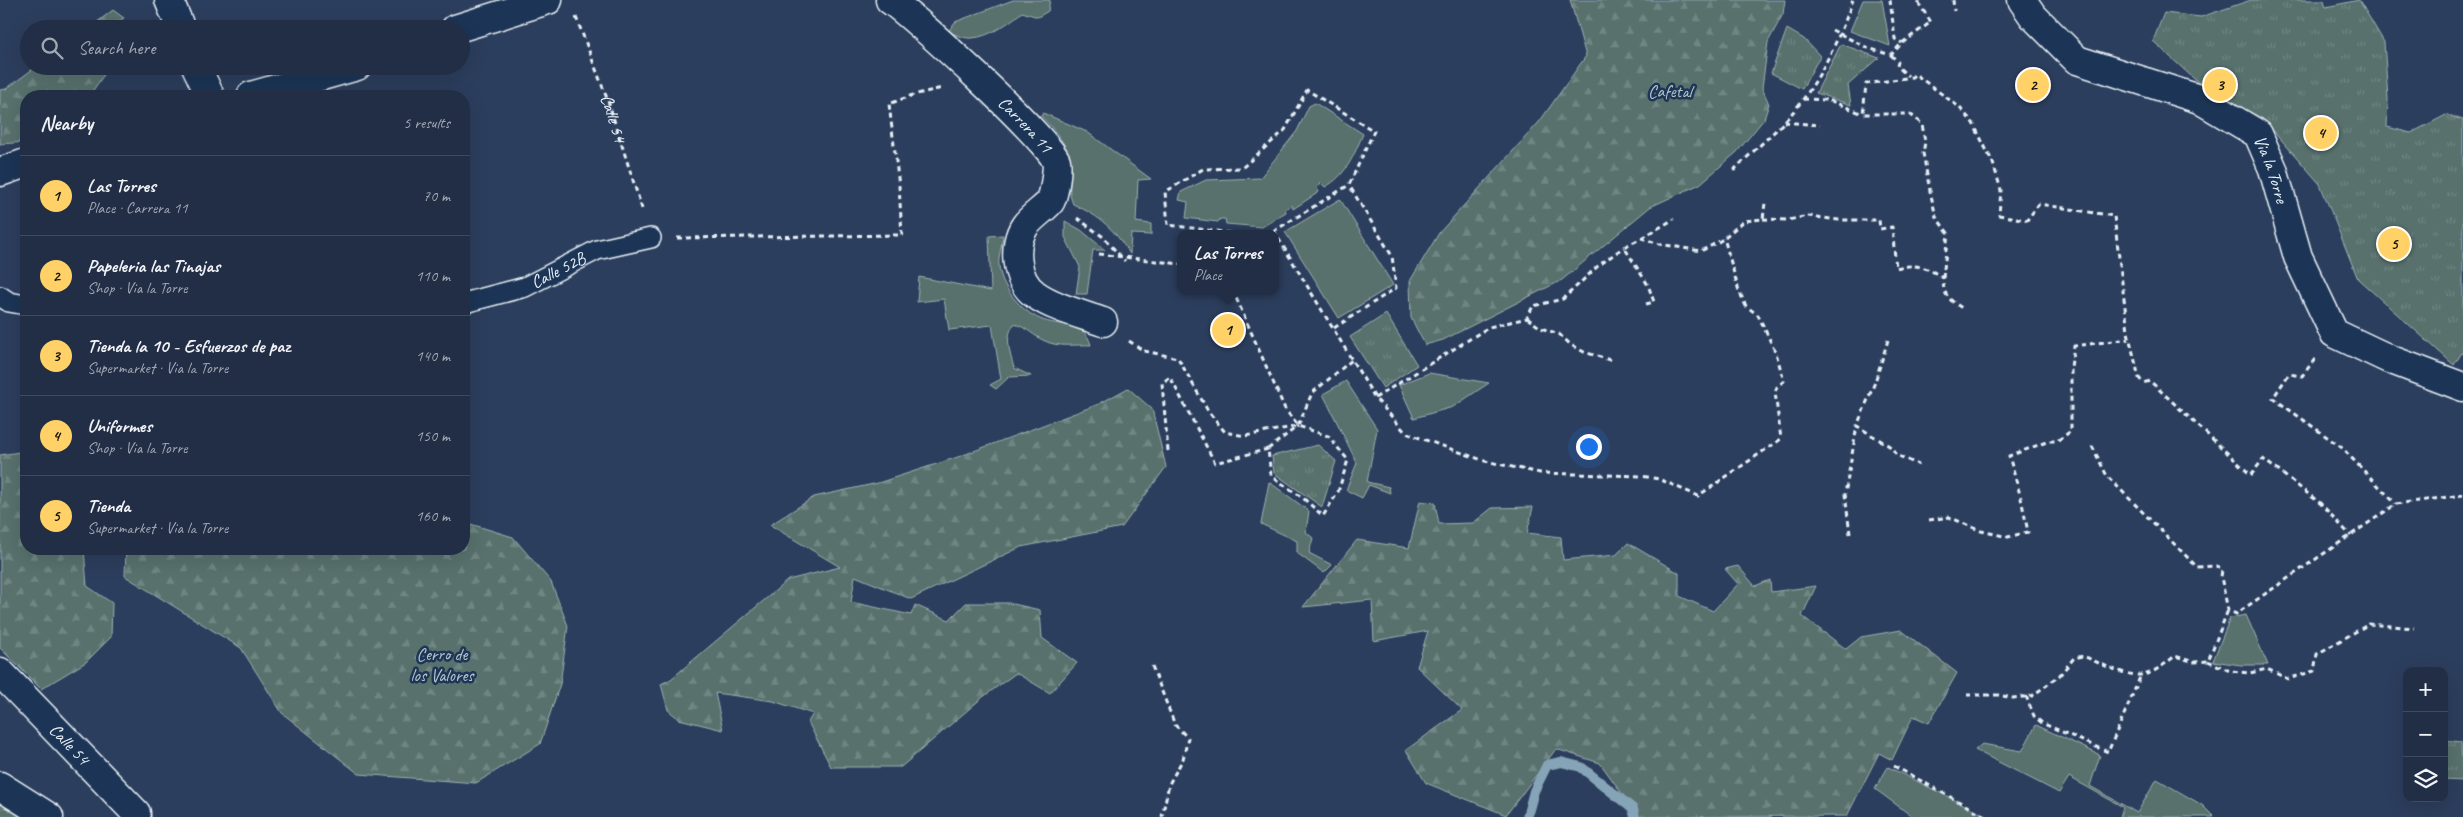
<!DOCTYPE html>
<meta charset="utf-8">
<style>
:root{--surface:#212e46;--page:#29364d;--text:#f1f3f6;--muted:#a2a8b3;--line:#3e4a5f;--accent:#ffd166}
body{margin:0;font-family:Caveat,sans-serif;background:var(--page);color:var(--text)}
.controls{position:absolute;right:15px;bottom:15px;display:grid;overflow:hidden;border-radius:10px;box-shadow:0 5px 20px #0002}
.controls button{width:45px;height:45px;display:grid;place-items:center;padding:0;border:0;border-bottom:1px solid var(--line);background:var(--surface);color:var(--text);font:25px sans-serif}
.you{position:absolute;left:1588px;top:446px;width:18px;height:18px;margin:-12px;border:4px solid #fff;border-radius:50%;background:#1a73e8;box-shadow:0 0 0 8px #1a73e833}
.badge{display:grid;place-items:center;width:32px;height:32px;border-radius:50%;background:var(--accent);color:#111;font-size:16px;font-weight:700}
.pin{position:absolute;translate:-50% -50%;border:2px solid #fff;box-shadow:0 1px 5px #0006}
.popup{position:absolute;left:1177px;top:230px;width:102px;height:65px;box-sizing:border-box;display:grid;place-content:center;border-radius:10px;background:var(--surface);filter:drop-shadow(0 1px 4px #0005);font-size:16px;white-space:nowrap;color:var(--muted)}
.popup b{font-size:19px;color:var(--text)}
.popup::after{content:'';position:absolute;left:50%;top:100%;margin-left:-10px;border:10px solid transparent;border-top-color:var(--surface)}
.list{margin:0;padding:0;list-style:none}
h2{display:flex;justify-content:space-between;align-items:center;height:65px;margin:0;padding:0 20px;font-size:21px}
h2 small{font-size:16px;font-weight:400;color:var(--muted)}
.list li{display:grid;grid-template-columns:32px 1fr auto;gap:15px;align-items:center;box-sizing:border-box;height:80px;padding:0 20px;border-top:1px solid var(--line)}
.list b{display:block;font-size:19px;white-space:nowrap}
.list p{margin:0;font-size:16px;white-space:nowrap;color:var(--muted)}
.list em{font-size:16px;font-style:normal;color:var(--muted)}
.icon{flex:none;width:28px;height:28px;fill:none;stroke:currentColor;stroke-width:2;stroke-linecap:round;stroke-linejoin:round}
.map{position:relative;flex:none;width:2463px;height:817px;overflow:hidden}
.search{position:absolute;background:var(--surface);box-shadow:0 5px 20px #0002;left:20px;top:20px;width:450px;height:55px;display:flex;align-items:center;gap:12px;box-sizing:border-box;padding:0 18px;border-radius:28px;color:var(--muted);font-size:19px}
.panel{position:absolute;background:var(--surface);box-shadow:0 5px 20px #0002;left:20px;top:90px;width:450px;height:465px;border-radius:20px}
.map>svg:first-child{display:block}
</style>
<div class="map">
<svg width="2463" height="817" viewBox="0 0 2463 817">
<defs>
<pattern id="forest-firs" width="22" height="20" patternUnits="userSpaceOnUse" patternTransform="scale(1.25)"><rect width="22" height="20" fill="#58716d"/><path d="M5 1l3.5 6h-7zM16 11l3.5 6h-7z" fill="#708683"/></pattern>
<pattern id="park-tufts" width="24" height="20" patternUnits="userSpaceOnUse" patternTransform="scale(1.25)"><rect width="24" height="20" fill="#58716d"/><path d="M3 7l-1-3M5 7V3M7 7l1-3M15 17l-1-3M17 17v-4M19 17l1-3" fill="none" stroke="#708683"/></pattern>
</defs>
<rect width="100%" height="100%" fill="#2c3e5d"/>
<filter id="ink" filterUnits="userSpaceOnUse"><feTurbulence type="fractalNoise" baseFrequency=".02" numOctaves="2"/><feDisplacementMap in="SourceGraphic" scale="10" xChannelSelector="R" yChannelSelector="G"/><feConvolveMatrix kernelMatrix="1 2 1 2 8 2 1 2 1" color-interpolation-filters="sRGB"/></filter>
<g filter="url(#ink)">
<path fill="#58716d" stroke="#a0b1b2" d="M 1013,0 L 1050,0 L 1048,11 L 1038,17 L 1022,12 C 1009,23 989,37 972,38 C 965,39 955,34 948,32 L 955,22 Z
M 1863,0 L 1882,0 L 1890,46 L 1850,31 Z
M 1315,103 L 1363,134 C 1354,155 1346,176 1325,187 L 1321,183 L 1317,188 L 1319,192 L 1293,209 L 1292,205 L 1285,209 L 1286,212 L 1262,227 L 1226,224 L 1225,219 L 1220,219 L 1218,222 L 1186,218 L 1188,202 L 1179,200 L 1181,192 L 1206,180 L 1260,178 L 1297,131 L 1309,106 Z
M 1043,113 L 1087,132 L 1151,179 L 1138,180 L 1136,222 L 1151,224 L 1151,235 L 1131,234 L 1130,254 C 1112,227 1102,218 1073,204 C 1067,191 1071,179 1071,165 C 1070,146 1053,129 1041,116 Z
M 1340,199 L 1393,285 L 1339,318 L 1285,232 Z
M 1065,221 L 1081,230 L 1105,250 L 1093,250 L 1087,294 L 1076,294 L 1080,267 L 1065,237 Z
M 1003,235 C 1002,245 998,257 999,266 C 1001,287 1021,311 1040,319 C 1060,328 1084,319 1091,345 C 1076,344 1059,348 1045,341 C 1033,336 1027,327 1014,324 C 1004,338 1010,353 1014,368 L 1031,376 L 1009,377 L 996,389 L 990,385 L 1001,379 L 992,325 L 949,330 L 944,299 L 917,302 L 919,277 L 991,291 L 989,236 Z
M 1429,373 L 1489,383 L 1453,407 L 1414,418 L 1399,385 Z
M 1346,381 L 1377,429 L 1367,482 L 1389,487 L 1390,493 L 1369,485 L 1362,498 L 1346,490 L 1357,463 L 1323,394 Z
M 1269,482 L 1309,511 L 1306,532 L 1313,538 L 1309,553 L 1332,565 L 1324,573 L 1297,553 L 1297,541 L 1261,524 Z
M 2246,615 L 2268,665 L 2241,665 L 2213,661 L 2230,618 Z
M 2036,725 L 2100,755 L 2090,786 L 2137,813 L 2157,779 L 2202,805 L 2214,817 L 2120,817 L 2123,807 L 2069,777 L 2059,793 L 1975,750 L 1982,744 L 2022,751 Z
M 1888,767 L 1989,817 L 1913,817 L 1875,789 Z"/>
<path fill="url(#forest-firs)" stroke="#a0b1b2" d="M 1570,0 L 1785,0 L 1783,14 L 1768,42 L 1762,88 L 1769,104 L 1764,119 L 1737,152 L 1700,184 L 1650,207 L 1562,280 L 1443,340 L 1425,345 L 1411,318 L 1410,281 L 1439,233 L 1540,121 L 1586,56 Z
M 113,10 L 124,18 L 112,25 L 116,29 L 88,29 Z
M 37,66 L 110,66 L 89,96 L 26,96 L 26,142 L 0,144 L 0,90 L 6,89 Z
M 1128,388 L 1152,409 L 1166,467 L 1122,527 L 1021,547 L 911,599 L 855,576 L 851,602 L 911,615 L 915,605 L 949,620 L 966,603 L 1009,603 L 1040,610 L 1042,638 L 1077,663 L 1050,693 L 1016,673 L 983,697 L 901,767 L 831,767 L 808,722 L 813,714 L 773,701 L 715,693 L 723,730 L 679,719 L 668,710 L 661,684 L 671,679 L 788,580 L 840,567 L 770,525 L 814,497 L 878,483 L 958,457 L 1099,404 Z
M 26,451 L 26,549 L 84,549 L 87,586 L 112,603 L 111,637 L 86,662 L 41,689 L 0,648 L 0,455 Z
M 1420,501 L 1435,503 L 1439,524 L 1473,523 L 1492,508 L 1533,507 L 1527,533 L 1561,537 L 1563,560 L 1616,555 L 1628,543 L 1679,573 L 1679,596 L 1713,611 L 1738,584 L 1725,569 L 1738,566 L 1755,586 L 1770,580 L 1771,592 L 1816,586 L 1802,616 L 1846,649 L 1861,637 L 1901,630 L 1957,673 L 1929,723 L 1913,716 L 1892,760 L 1879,753 L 1847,816 L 1639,817 L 1600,763 L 1556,749 L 1506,815 L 1426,783 L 1406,750 L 1462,710 L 1417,667 L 1428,631 L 1374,641 L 1372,600 L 1303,607 L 1357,540 L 1409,548 Z
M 464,522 L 513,537 L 551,582 L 568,626 L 560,684 L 540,744 L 476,783 L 359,774 L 282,713 L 241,648 L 125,576 L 126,549 L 464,549 Z
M 0,797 L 27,817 L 0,817 Z"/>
<path fill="url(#park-tufts)" stroke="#a0b1b2" d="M 2251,0 L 2324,0 L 2326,7 L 2359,0 L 2384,42 L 2388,99 L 2387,127 L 2411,133 L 2446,115 L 2463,120 L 2463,351 L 2454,365 L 2358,279 L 2320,184 L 2263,119 L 2204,88 L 2153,41 L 2164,13 L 2201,17 Z
M 1787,29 L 1804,39 L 1820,56 L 1802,89 L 1771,73 Z
M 1841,44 L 1879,58 L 1848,85 L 1851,105 L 1816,93 Z
M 1386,314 L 1417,365 L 1383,388 L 1350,337 Z
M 1318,445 L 1336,461 L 1322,507 L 1274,473 L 1272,456 Z
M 2444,740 L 2461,742 L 2463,781 L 2444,780 Z"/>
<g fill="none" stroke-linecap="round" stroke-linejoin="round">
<path stroke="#86a4b7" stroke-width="10" d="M 1527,817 L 1534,791 L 1547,765 L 1561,762 L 1581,767 L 1633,809 L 1635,817"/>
<g stroke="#e8f1f8" stroke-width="22">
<g id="lane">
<path d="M 0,296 L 9,302 L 26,305"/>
<path id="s2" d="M 464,303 L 525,287 L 597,250 L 651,238"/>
</g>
</g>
<g stroke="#e8f1f8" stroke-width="31">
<g id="street">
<path d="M 169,0 L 181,29"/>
<path id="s3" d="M 890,0 C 913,15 1050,141 1056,161 C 1058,168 1054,197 1050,202 C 1042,211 1032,216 1025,226 C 1012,245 1015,281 1036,295 C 1055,308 1081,314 1103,322"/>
<path id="s4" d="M 2022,0 L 2033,16 L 2077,60 L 2199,99 L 2258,134 L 2273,169 L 2298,257 L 2334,333 L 2389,359 L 2463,387"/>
<path d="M 455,29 L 548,0"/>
<path d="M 196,66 L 210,96"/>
<path d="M 251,96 L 357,66"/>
<path d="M 0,172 L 26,163"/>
<path id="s5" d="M 0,672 L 136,813 L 136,817"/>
<path d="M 0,786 L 49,817"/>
</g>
</g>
<g stroke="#e8f1f8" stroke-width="3" stroke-dasharray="5 4" stroke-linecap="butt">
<path d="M 1890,0 L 1895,39 L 1902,43"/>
<path d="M 1953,0 L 1954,11"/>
<path id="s1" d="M 576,17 L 608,101 L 643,212"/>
<path d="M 1832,30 L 1868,48 L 1891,55 L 1902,43 L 1931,22 L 1919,4 L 1919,0"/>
<path d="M 1891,55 L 1898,62 L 1897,66 L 1908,76"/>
<path d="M 1803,99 L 1829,100 L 1863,114"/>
<path d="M 1784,122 L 1820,125"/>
<path d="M 1736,171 L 1735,169 C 1754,150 1775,133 1793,112 C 1819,82 1840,37 1853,0"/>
<path d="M 1077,218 L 1102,236 L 1125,261"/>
<path d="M 1763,219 L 1788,220 L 1808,216 L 1839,220 L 1879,220 L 1880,229 L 1892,227 L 1896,268 C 1916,263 1927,267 1943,278 C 1943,295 1948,299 1962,308"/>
<path d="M 1274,231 L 1375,398 L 1406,433 L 1485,461 L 1540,473 L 1641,476 L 1659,479 L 1698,496 L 1781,439 L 1775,392 L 1777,387 L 1784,381 L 1776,353 L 1758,315 L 1746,306 L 1739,291 L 1724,238"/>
<path d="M 1239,234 L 1168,225 L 1165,192 L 1203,169 L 1242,168 L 1285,130 L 1307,90 L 1374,131 L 1349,185 L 1269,234"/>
<path d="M 677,238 L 902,235 L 899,186 L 889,104 L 913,95 L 942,88"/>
<path d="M 1642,238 L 1674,219"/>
<path d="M 1099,254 L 1180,264"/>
<path d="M 1943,278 L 1948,233 L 1936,217 L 1930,191 L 1923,153 L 1925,142 L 1922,124 L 1910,114 L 1863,114 L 1866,84 L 1912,77 L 1915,74 L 1959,107 L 1973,123 L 1993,163 L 2001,190 L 1999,215 L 2027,220 L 2039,204 L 2114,216 L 2128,332 L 2139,378 L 2143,383 L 2150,381 L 2251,475 L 2263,459 L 2320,503 L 2351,536"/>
<path d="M 1646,304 L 1654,302 L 1648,285 L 1624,247 L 1642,238 L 1659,244 L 1701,251 L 1720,241 L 1744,221 L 1763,219 L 1765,203"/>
<path d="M 1527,318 L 1541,328 L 1559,334 L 1571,345 L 1584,352 L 1610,360"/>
<path d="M 1334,328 L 1396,288 L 1392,256 L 1349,185"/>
<path d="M 1888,340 L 1875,382 L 1857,426 L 1891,447 L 1897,455 L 1919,465"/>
<path d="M 1129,341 L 1144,351 L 1178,358 L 1208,411 L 1225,432 L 1245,436 L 1298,426 L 1312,393 L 1352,360"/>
<path d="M 2315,359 L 2302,376 L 2289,374 L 2273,398 L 2341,447 L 2396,504"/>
<path d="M 1375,398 L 1489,327 L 1527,318 L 1533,306 L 1563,299 L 1598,266 L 1624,247"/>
<path d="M 2092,446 L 2107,476 L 2197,567 L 2216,566 L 2222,570 L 2221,577 L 2228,610 L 2236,614 L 2396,504 L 2463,495"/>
<path d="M 1268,449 L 1298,426"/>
<path d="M 1168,451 L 1162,383 L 1170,377 L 1215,463 L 1268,449 L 1271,476 L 1303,498 L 1323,516 L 1338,492 L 1348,460 L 1328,436 L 1298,426 L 1285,409 L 1233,291"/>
<path d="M 1929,520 L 1949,517 L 1981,531 L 2008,537 L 2028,532 L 2021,498 L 2009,456 L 2049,441 L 2057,441 L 2071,431 L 2071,367 L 2074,346 L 2129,339"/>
<path d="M 1850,534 L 1845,494 L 1857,426"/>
<path d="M 2208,661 L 2230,671 L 2250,673 L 2267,669 L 2288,679 L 2314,671 L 2317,654 L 2369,624 L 2414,628"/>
<path d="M 1152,666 L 1175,725 L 1188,738 L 1183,759 L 1169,784 L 1162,817"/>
<path d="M 1967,695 L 1998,695 L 2013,698 L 2032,696 L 2059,676 L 2074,658 L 2083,656 C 2100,663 2121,675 2140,675 C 2152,675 2166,663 2175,656 L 2194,662 L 2208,661 L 2228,610"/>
<path d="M 2026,696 L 2034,716 L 2042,723 L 2108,752 L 2141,675"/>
<path d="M 1894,766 L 1987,817"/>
</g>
<use href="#lane" stroke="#1d3557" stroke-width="19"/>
<use href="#street" stroke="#1d3557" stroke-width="28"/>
</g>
</g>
<g text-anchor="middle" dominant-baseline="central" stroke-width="5" stroke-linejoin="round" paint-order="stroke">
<g font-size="18" fill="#b6c4c7" stroke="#1d3557">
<text x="1670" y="91">Cafetal</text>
<text x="442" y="654">Cerro de<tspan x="442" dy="21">los Valores</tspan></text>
</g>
<g font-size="18" fill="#e8f1f8" stroke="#1d3557">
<text stroke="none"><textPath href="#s1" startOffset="108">Calle 54</textPath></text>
<text stroke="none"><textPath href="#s3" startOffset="184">Carrera 11</textPath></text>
<text stroke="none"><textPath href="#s4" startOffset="316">Via la Torre</textPath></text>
<text stroke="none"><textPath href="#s2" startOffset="100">Calle 52B</textPath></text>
<text stroke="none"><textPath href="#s5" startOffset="100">Calle 54</textPath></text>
</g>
</g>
</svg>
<div class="controls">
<button>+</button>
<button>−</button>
<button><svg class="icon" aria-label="layers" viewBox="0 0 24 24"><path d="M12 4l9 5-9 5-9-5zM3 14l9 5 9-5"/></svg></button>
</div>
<div class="you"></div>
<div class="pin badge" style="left:1228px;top:330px">1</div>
<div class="popup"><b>Las Torres</b>Place</div>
<div class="pin badge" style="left:2033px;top:85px">2</div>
<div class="pin badge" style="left:2220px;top:85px">3</div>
<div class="pin badge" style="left:2321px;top:133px">4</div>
<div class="pin badge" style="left:2394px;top:244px">5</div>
<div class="search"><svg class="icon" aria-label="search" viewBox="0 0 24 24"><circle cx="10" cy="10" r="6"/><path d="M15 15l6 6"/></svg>Search here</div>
<section class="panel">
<h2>Nearby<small>5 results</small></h2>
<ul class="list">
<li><span class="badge">1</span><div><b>Las Torres</b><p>Place · Carrera 11</p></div><em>70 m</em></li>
<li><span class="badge">2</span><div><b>Papeleria las Tinajas</b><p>Shop · Via la Torre</p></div><em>110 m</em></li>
<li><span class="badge">3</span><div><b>Tienda la 10 - Esfuerzos de paz</b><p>Supermarket · Via la Torre</p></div><em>140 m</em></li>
<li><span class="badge">4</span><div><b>Uniformes</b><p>Shop · Via la Torre</p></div><em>150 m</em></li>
<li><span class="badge">5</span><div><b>Tienda</b><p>Supermarket · Via la Torre</p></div><em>160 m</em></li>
</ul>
</section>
</div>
